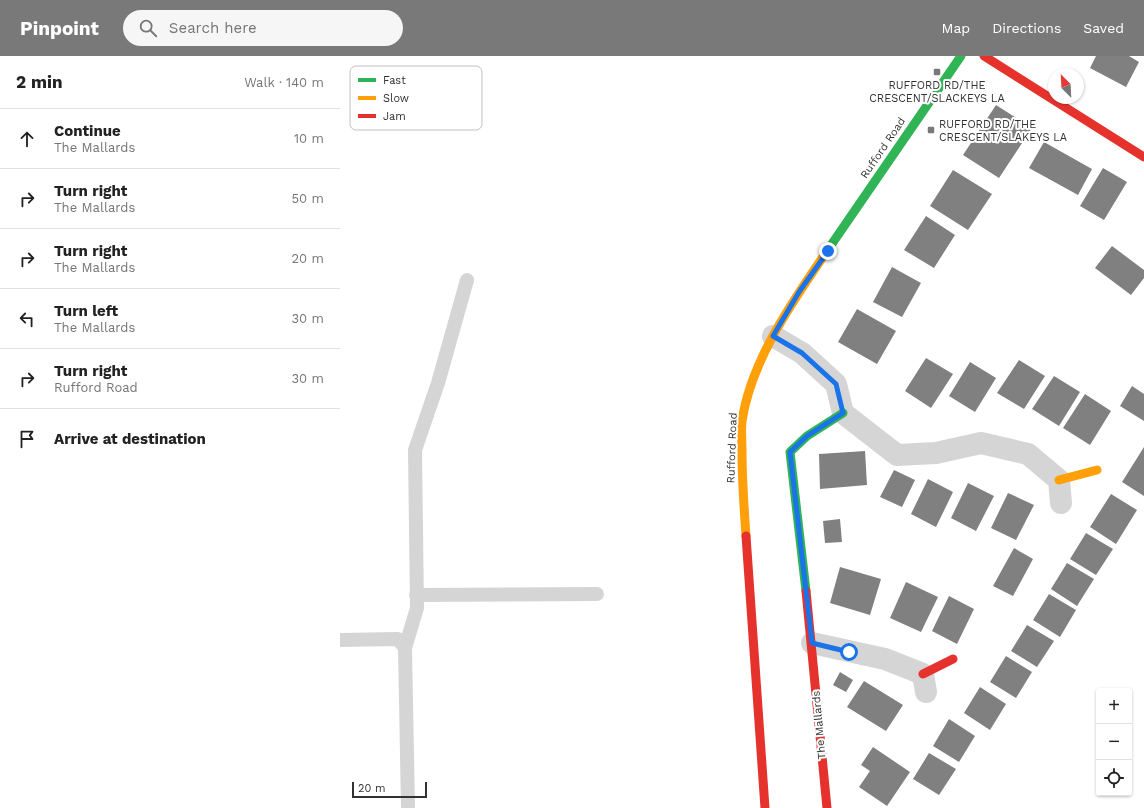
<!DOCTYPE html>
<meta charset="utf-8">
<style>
:root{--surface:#fff;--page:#f6f6f6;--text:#222;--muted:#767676;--line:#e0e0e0;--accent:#797979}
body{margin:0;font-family:"Work Sans",sans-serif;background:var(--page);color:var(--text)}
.controls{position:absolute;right:12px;bottom:12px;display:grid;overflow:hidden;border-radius:4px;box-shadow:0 1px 3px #0004}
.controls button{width:36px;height:36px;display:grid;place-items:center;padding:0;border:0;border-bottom:1px solid var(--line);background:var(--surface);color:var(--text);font:20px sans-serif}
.compass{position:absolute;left:708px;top:12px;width:36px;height:36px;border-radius:50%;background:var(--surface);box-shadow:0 1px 3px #0004;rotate:336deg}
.scale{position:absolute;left:12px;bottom:10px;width:75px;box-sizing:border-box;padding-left:4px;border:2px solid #313131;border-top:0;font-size:11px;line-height:14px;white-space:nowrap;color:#313131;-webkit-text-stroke:3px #fff;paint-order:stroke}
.stop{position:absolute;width:12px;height:12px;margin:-9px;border:3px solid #1a73e8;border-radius:50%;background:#fff}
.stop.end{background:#1a73e8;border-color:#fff;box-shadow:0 1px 4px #0008}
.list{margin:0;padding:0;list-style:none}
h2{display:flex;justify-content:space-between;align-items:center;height:52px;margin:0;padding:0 16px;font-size:17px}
h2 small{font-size:13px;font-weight:400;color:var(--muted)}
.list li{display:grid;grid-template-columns:26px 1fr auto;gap:12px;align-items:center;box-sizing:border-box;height:60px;padding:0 16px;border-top:1px solid var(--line)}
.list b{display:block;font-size:15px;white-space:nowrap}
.list p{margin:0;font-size:13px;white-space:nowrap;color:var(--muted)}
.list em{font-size:13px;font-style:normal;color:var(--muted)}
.icon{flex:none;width:22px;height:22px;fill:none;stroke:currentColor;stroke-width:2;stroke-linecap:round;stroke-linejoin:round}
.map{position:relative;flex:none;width:804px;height:752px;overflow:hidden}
header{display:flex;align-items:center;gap:24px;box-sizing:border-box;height:56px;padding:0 20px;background:var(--accent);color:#fff}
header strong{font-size:19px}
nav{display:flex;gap:22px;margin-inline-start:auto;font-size:14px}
.search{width:280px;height:36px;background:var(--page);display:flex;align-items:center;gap:10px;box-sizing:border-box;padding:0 14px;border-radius:22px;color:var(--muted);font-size:15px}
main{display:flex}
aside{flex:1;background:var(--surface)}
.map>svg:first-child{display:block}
</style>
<header>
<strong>Pinpoint</strong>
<div class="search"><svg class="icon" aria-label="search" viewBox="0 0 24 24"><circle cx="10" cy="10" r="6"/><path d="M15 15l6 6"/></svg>Search here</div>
<nav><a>Map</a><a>Directions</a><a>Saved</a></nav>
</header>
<main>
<aside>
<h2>2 min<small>Walk · 140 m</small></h2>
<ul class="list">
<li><svg class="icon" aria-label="ahead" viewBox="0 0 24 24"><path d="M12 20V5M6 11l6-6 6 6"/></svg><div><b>Continue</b><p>The Mallards</p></div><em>10 m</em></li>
<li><svg class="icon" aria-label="right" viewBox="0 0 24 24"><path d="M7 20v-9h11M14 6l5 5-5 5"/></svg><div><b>Turn right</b><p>The Mallards</p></div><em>50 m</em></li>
<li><svg class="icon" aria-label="right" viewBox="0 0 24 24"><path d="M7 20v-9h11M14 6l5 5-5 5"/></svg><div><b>Turn right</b><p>The Mallards</p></div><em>20 m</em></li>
<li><svg class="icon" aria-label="left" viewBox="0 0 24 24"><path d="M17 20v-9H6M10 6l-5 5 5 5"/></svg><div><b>Turn left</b><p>The Mallards</p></div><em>30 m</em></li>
<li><svg class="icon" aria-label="right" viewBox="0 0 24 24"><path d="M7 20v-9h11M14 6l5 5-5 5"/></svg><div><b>Turn right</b><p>Rufford Road</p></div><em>30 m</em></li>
<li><svg class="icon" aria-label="arrive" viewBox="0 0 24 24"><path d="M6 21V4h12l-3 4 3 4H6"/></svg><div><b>Arrive at destination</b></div></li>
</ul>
</aside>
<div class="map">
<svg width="804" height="752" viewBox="0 0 804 752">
<rect width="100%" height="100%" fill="#fff"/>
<path fill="#808080" d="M 756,0 L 789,0 L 799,6 L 786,31 L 750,12 Z
M 656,49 L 692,72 L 659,122 L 623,99 Z
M 704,86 L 752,113 L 738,139 L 689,112 Z
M 763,112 L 787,126 L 764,164 L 740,150 Z
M 613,114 L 652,138 L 628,174 L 590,150 Z
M 586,160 L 615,179 L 594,212 L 564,194 Z
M 772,190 L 804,214 L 804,222 L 791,239 L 755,212 Z
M 552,211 L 581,227 L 562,261 L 533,246 Z
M 517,253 L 556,275 L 537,308 L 498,286 Z
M 586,302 L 613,318 L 591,352 L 565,335 Z
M 679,304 L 705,320 L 684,353 L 657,337 Z
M 630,306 L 656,322 L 635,356 L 609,340 Z
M 714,320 L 740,336 L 719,370 L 692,353 Z
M 792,330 L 804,338 L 804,365 L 780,350 Z
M 745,338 L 771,355 L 750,389 L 723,372 Z
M 804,391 L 804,440 L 782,426 Z
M 525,395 L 527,429 L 480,433 L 479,398 Z
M 554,414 L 575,424 L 562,451 L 540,441 Z
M 588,423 L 613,436 L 596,471 L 571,458 Z
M 628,427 L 654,440 L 636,475 L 611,462 Z
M 668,437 L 694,449 L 676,484 L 651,472 Z
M 771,438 L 797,454 L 776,488 L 750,471 Z
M 500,463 L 502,486 L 485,487 L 483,465 Z
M 746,477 L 773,493 L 756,519 L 730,503 Z
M 674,492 L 693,503 L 673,540 L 653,530 Z
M 727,507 L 754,523 L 737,550 L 711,533 Z
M 500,511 L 541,523 L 530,559 L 490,547 Z
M 566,526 L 598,541 L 581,576 L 550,562 Z
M 709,538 L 736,554 L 720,581 L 693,564 Z
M 609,540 L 634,553 L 617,588 L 592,575 Z
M 687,569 L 714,585 L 697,611 L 671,595 Z
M 666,600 L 692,616 L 676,642 L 650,626 Z
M 500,616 L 513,624 L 506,636 L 493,629 Z
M 524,625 L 563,649 L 546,675 L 507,651 Z
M 640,631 L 666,648 L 650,674 L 624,657 Z
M 609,663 L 635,680 L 619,706 L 593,690 Z
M 533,691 L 570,716 L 547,750 L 519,731 L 530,715 L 521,709 Z
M 589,697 L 616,713 L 599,739 L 573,723 Z"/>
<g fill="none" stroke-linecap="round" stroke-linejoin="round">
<path stroke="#d5d5d5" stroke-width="14" d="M 76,539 L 257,538
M 0,584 L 58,583 L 65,592 L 68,752
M 65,592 L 77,552 L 75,394 L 98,327 L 127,224"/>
<path stroke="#d5d5d5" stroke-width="22" d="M 433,280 L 462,297 L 496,328 L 503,357 L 557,399 L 596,397 L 641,387 L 688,398 L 719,424 L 721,447
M 472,587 L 545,603 L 583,618 L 586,636"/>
<path stroke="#30b455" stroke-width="9" d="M 487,195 L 621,0
M 466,535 L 450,396 L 467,380 L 503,357"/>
<path stroke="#ff9f0a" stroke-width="9" d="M 719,424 L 757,414
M 406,480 C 404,452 402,424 402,395 C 402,385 401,375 402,365 C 411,304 453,245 487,195"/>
<path stroke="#e5322d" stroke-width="9" d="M 644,0 L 804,101
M 406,480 L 425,752
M 466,535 L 487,752
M 583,618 L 613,603"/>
</g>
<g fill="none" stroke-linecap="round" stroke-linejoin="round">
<path stroke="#1a73e8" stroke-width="5" d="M 488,195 L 459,236 L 433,280 L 462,297 L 496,328 L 503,357 L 467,380 L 450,396 L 472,587 L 509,596"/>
</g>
<g fill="#797979" stroke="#fff" stroke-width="1.5">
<rect x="593" y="12" width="8" height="8" rx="2"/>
<rect x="587" y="70" width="8" height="8" rx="2"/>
</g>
<g text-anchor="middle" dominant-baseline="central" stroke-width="4" stroke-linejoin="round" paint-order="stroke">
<g font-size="11" fill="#313131" stroke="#fff">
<text x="597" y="29">RUFFORD RD/THE<tspan x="597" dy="13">CRESCENT/SLACKEYS LA</tspan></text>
<text x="599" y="68" text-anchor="start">RUFFORD RD/THE<tspan x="599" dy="13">CRESCENT/SLAKEYS LA</tspan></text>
</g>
<g font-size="11" fill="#313131" stroke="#fff">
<text transform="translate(543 92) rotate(-56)">Rufford Road</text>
<text transform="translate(392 392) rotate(-88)">Rufford Road</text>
<text transform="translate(479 669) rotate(-95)">The Mallards</text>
</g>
</g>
<rect x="10" y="10" width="132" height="64" rx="6" fill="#fff" stroke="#c1c1c1" stroke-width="1"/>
<rect x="18" y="22" width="18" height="4" fill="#30b455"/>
<rect x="18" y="40" width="18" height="4" fill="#ff9f0a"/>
<rect x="18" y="58" width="18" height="4" fill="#e5322d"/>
<g font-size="11" fill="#313131">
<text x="43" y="28">Fast</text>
<text x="43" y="46">Slow</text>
<text x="43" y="64">Jam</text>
</g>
</svg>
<div class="controls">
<button>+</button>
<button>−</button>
<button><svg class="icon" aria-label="locate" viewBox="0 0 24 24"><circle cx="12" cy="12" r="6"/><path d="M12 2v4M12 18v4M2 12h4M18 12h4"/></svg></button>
</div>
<svg class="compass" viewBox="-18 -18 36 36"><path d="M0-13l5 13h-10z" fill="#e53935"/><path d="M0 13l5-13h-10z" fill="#767676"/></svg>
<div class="scale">20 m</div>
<div class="stop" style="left:509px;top:596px"></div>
<div class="stop end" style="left:488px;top:195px"></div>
</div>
</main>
